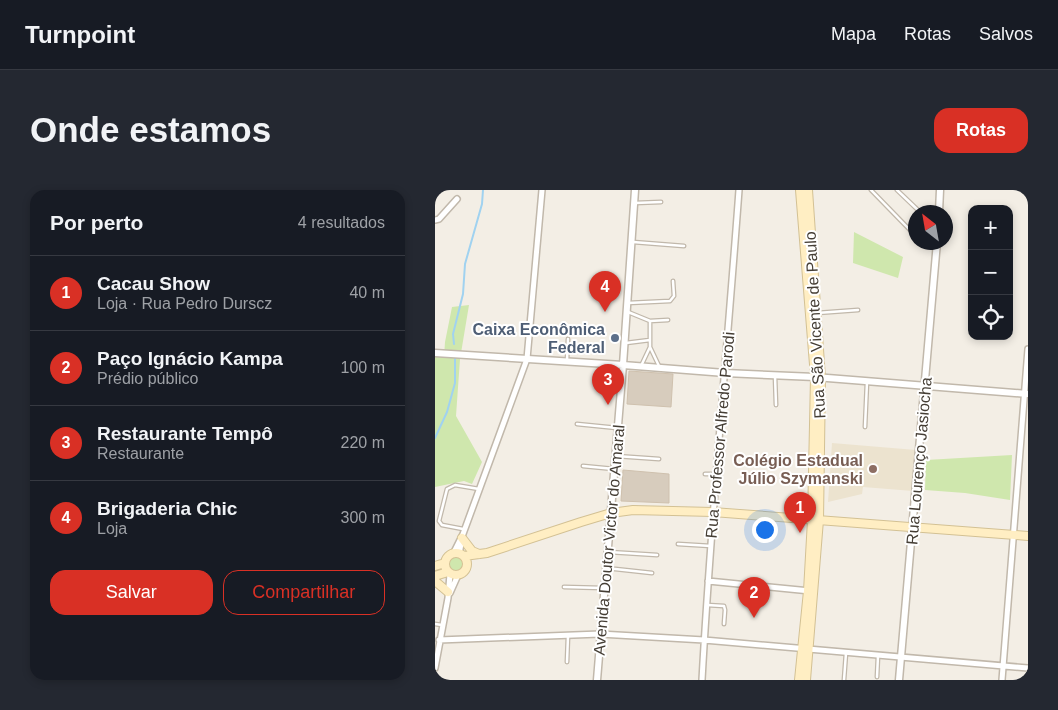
<!DOCTYPE html>
<html lang="pt">
<meta charset="utf-8">
<style>
:root{--surface:#171b24;--page:#242831;--text:#f1f3f6;--muted:#9ea1a6;--line:#363941;--accent:#d93025}
body{margin:0;font-family:Helvetica,sans-serif;background:var(--page);color:var(--text)}
.controls{position:absolute;right:15px;top:15px;display:grid;overflow:hidden;border-radius:10px;box-shadow:0 2px 8px #0003}
.controls button{width:45px;height:45px;display:grid;place-items:center;padding:0;border:0;border-bottom:1px solid var(--line);background:var(--surface);color:var(--text);font:25px sans-serif}
.compass{position:absolute;left:473px;top:15px;width:45px;height:45px;border-radius:50%;background:var(--surface);box-shadow:0 2px 8px #0003;rotate:329deg}
.you{position:absolute;left:329px;top:339px;width:18px;height:18px;margin:-12px;border:4px solid #fff;border-radius:50%;background:#1a73e8;box-shadow:0 0 0 8px #1a73e833}
.badge{display:grid;place-items:center;width:32px;height:32px;border-radius:50%;background:var(--accent);color:#fff;font-size:16px;font-weight:700}
.pin{position:absolute;translate:-50% -41px;filter:drop-shadow(0 1px 2px #0008)}
.pin::after{content:'';position:absolute;top:26px;width:18px;height:15px;background:inherit;clip-path:polygon(0 0,100% 0,50% 100%)}
.list{margin:0;padding:0;list-style:none}
h2{display:flex;justify-content:space-between;align-items:center;height:65px;margin:0;padding:0 20px;font-size:21px}
h2 small{font-size:16px;font-weight:400;color:var(--muted)}
.list li{display:grid;grid-template-columns:32px 1fr auto;gap:15px;align-items:center;box-sizing:border-box;height:75px;padding:0 20px;border-top:1px solid var(--line)}
.list b{display:block;font-size:19px;white-space:nowrap}
.list p{margin:0;font-size:16px;white-space:nowrap;color:var(--muted)}
.list em{font-size:16px;font-style:normal;color:var(--muted)}
.actions{display:flex;gap:10px;padding:15px 20px}
.actions a{flex:1;padding:11px 0;border:1px solid var(--accent);border-radius:15px;text-align:center;font-size:18px;color:var(--accent)}
.actions .main{background:var(--accent);color:#fff}
.icon{flex:none;width:28px;height:28px;fill:none;stroke:currentColor;stroke-width:2;stroke-linecap:round;stroke-linejoin:round}
.map{position:relative;flex:none;width:593px;height:490px;overflow:hidden;border-radius:15px}
header{display:flex;align-items:center;gap:30px;box-sizing:border-box;height:70px;padding:0 25px;background:var(--surface);border-bottom:1px solid var(--line)}
header strong{font-size:24px}
nav{display:flex;gap:28px;margin-inline-start:auto;font-size:18px}
.intro{display:flex;align-items:center;justify-content:space-between;box-sizing:border-box;height:120px;padding:0 30px}
h1{margin:0;font-size:35px}
.button{padding:12px 22px;border-radius:15px;background:var(--accent);color:#fff;font-size:18px;font-weight:700}
main{display:flex;gap:30px;padding:0 30px}
aside{flex:1;background:var(--surface);border-radius:15px;box-shadow:0 2px 8px #0003}
.map>svg:first-child{display:block}
</style>
<header>
<strong>Turnpoint</strong>
<nav><a>Mapa</a><a>Rotas</a><a>Salvos</a></nav>
</header>
<div class="intro"><h1>Onde estamos</h1><a class="button">Rotas</a></div>
<main>
<aside>
<h2>Por perto<small>4 resultados</small></h2>
<ul class="list">
<li><span class="badge">1</span><div><b>Cacau Show</b><p>Loja · Rua Pedro Durscz</p></div><em>40 m</em></li>
<li><span class="badge">2</span><div><b>Paço Ignácio Kampa</b><p>Prédio público</p></div><em>100 m</em></li>
<li><span class="badge">3</span><div><b>Restaurante Tempô</b><p>Restaurante</p></div><em>220 m</em></li>
<li><span class="badge">4</span><div><b>Brigaderia Chic</b><p>Loja</p></div><em>300 m</em></li>
</ul>
<div class="actions"><a class="main">Salvar</a><a>Compartilhar</a></div>
</aside>
<div class="map">
<svg width="593" height="490" viewBox="0 0 593 490">
<rect width="100%" height="100%" fill="#f3eee5"/>
<path fill="#ece3cf" d="M 397,253 L 481,260 L 478,301 L 428,297 L 427,304 L 393,312 Z"/>
<path fill="#cfe7ad" d="M 419,42 L 468,67 L 463,88 L 418,73 Z
M 34,115 L 25,169 L 21,226 L 47,272 L 37,294 L 29,291 L 0,297 L 0,167 L 9,167 L 10,152 L 17,117 Z
M 577,265 L 575,310 L 530,303 L 490,300 L 491,270 Z
M13 374a8 8 0 1 1 16 0a8 8 0 1 1-16 0Z"/>
<g fill="none" stroke-linecap="round" stroke-linejoin="round">
<path stroke="#a0d2f0" stroke-width="2" d="M 19,154 L 18,144 L 28,104 L 30,74 L 47,14 L 48,0
M 0,248 L 12,222 L 20,193 L 20,169"/>
</g>
<path fill="#d7ccbd" stroke="#cfc1ae" d="M 194,181 L 238,184 L 236,217 L 192,214 Z
M 188,280 L 234,284 L 234,313 L 186,311 Z"/>
<g fill="none" stroke-linecap="round" stroke-linejoin="round">
<g stroke="#c1b8ab" stroke-width="5">
<path id="service" d="M 436,0 L 475,40
M 462,0 L 485,22
M 200,13 L 226,12
M 198,52 L 249,56
M 193,113 L 235,111 L 239,106 L 238,91
M 382,123 L 423,120
M 215,131 L 233,130
M 215,150 L 215,157 L 224,176
M 191,153 L 215,150 L 215,131 L 193,122
M 132,170 L 133,149
M 165,175 L 166,186 L 169,190 L 187,194
M 206,176 L 215,157
M 340,186 L 341,215
M 142,234 L 182,238
M 430,237 L 432,192
M 181,266 L 224,269
M 148,276 L 179,279
M 270,284 L 281,284
M 28,339 L 7,335 L 4,331 L 12,299 L 20,295 L 44,299
M 243,354 L 276,356
M 174,362 L 222,365
M 171,378 L 217,383
M 129,397 L 168,398
M 272,415 L 289,416 L 290,420 L 289,434
M 0,434 L 7,435
M 132,472 L 133,446
M 442,487 L 443,466
M 409,490 L 411,463"/>
</g>
<g stroke="#c1b8ab" stroke-width="8">
<path id="minor" d="M 0,30 L 4,29 L 22,9
M 18,364 L 28,344 L 92,169 L 107,0
M 24,364 L 27,349
M 273,391 L 375,401
M 15,403 L 23,385
M 4,450 L 165,444 L 269,450 L 593,478
M 0,478 L 13,408 L 15,384
M 267,490 C 276,326 292,163 304,0
M 567,490 L 593,159"/>
</g>
<g stroke="#c1b8ab" stroke-width="9">
<path id="tertiary" d="M 504,22 L 505,0
M 0,163 L 188,175 L 290,183 L 380,187 L 593,204
M 162,490 L 188,175 L 200,0
M 464,490 L 502,52"/>
</g>
<g stroke="#d3c194" stroke-width="10">
<path id="secondary" d="M 27,348 L 37,361 L 44,364
M10 374a11 11 0 1 1 22 0a11 11 0 1 1-22 0Z
M 29,366 L 52,363 L 146,332 L 176,323 L 198,320 L 278,322 L 593,346
M 0,376 L 10,373
M 0,386 L 13,382
M 0,391 L 13,402
M 364,490 L 373,401 L 377,330 L 380,187 L 365,0
M 371,490 L 384,330 L 386,188 L 373,0"/>
</g>
<use href="#service" stroke="#fff" stroke-width="2.5"/>
<use href="#minor" stroke="#fff" stroke-width="5"/>
<use href="#tertiary" stroke="#fff" stroke-width="6"/>
<use href="#secondary" stroke="#ffeec3" stroke-width="8"/>
</g>
<circle fill="#5c6f8a" stroke="#fff" stroke-width="2" cx="180" cy="148" r="5"/>
<circle fill="#8d6e63" stroke="#fff" stroke-width="2" cx="438" cy="279" r="5"/>
<g text-anchor="middle" dominant-baseline="central" stroke-width="4" stroke-linejoin="round" paint-order="stroke">
<g font-size="16" fill="#453e35" stroke="#fff">
<text transform="translate(380 135) rotate(-93)">Rua São Vicente de Paulo</text>
<text transform="translate(285 245) rotate(-85)">Rua Professor Alfredo Parodi</text>
<text transform="translate(484 271) rotate(-85)">Rua Lourenço Jasiocha</text>
<text transform="translate(174 350) rotate(-85)">Avenida Doutor Victor do Amaral</text>
</g>
<g font-size="16" font-weight="bold" fill="#4e5e75" stroke="#fff" text-anchor="end">
<text x="170" y="139">Caixa Econômica<tspan x="170" dy="18">Federal</tspan></text>
</g>
<g font-size="16" font-weight="bold" fill="#785e54" stroke="#fff" text-anchor="end">
<text x="428" y="270">Colégio Estadual<tspan x="428" dy="18">Júlio Szymanski</tspan></text>
</g>
</g>
</svg>
<div class="controls">
<button>+</button>
<button>−</button>
<button><svg class="icon" aria-label="locate" viewBox="0 0 24 24"><circle cx="12" cy="12" r="6"/><path d="M12 2v4M12 18v4M2 12h4M18 12h4"/></svg></button>
</div>
<svg class="compass" viewBox="-18 -18 36 36"><path d="M0-13l5 13h-10z" fill="#e53935"/><path d="M0 13l5-13h-10z" fill="#9ea1a6"/></svg>
<div class="you"></div>
<div class="pin badge" style="left:365px;top:343px">1</div>
<div class="pin badge" style="left:319px;top:428px">2</div>
<div class="pin badge" style="left:173px;top:215px">3</div>
<div class="pin badge" style="left:170px;top:122px">4</div>
</div>
</main>
